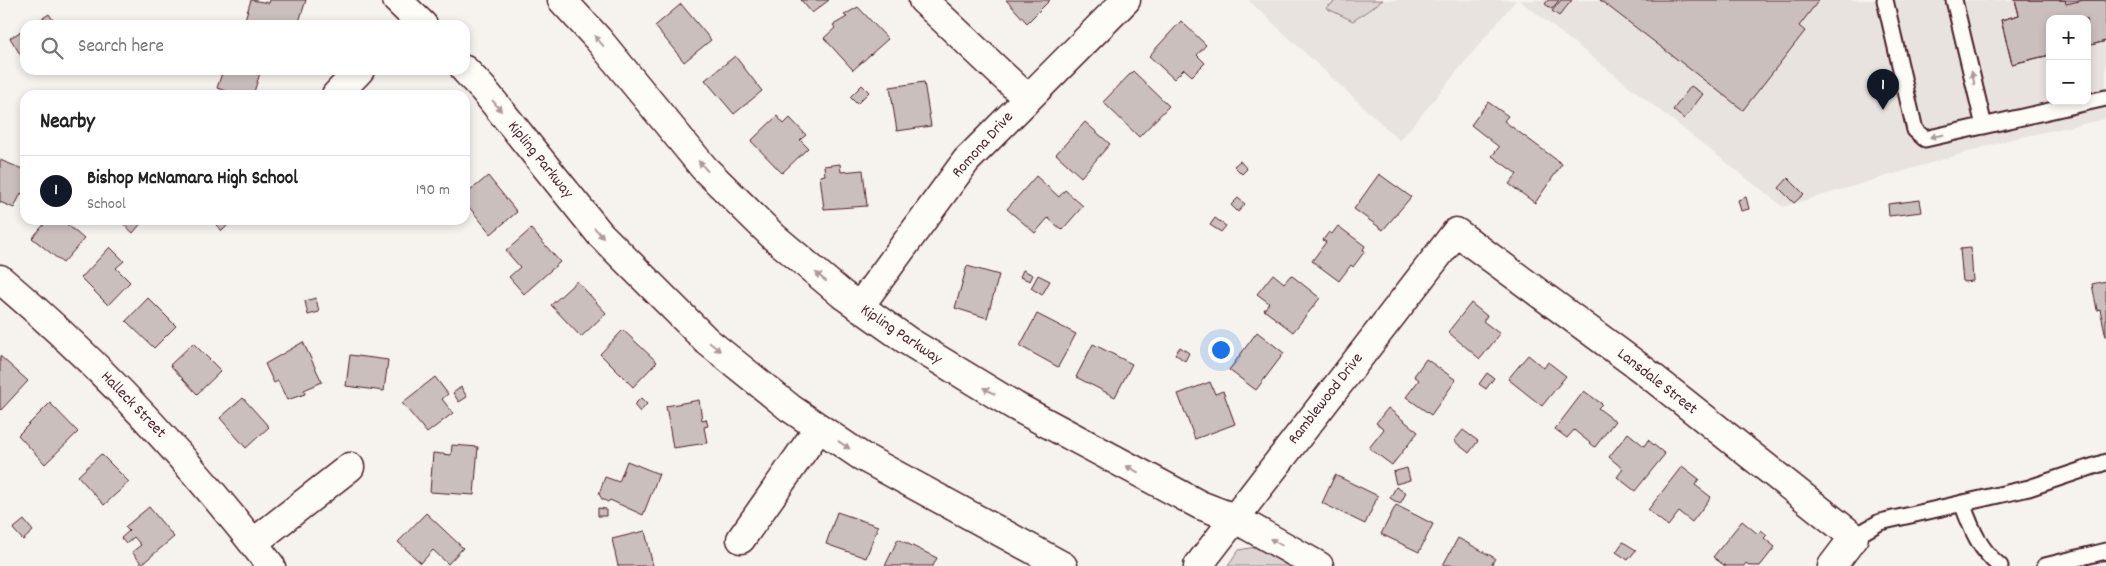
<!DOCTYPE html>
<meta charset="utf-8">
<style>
:root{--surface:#fff;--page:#f6f6f6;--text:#222;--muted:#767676;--line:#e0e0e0;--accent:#111827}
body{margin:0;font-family:Dekko,sans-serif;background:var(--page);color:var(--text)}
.controls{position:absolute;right:15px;top:15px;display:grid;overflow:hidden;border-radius:10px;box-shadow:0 2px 8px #0003}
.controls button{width:45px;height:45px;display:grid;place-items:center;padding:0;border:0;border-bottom:1px solid var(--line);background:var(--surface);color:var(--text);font:25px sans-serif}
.you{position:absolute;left:1220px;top:349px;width:18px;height:18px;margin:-12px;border:4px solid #fff;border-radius:50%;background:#1a73e8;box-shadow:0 0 0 8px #1a73e833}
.badge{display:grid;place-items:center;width:32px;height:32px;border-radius:50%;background:var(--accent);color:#fff;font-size:16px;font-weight:700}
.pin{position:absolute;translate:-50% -41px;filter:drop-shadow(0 1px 2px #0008)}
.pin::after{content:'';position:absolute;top:26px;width:18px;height:15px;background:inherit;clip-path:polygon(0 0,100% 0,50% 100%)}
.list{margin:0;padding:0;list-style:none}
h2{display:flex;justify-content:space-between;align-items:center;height:65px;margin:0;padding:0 20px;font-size:21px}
h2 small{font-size:16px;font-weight:400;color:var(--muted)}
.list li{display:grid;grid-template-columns:32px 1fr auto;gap:15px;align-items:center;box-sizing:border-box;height:70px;padding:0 20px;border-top:1px solid var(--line)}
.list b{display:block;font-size:19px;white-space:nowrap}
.list p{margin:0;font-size:16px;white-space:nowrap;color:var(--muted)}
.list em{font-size:16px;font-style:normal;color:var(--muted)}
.icon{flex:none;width:28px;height:28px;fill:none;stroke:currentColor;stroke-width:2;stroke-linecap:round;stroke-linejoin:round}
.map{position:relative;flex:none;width:2106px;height:566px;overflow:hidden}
.search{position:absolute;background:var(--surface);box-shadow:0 2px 8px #0003;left:20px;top:20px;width:450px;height:55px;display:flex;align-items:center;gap:12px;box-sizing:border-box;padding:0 18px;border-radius:15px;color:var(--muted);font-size:19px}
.panel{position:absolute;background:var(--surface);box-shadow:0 2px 8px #0003;left:20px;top:90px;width:450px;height:135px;border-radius:15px}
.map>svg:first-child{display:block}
</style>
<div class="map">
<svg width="2106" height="566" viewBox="0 0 2106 566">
<rect width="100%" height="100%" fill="#f6f3ef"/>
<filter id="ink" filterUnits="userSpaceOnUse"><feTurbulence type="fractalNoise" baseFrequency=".02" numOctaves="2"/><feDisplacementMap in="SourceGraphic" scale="10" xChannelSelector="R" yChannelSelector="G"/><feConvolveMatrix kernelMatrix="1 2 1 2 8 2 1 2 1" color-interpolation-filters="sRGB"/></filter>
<g filter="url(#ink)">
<path fill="#e9e3e0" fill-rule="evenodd" d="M 1248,0 L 1516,0 L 1400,141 Z
M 1519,0 L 2106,0 L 2106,119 L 2012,139 L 1783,207 ZM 2050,19 L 2087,19 L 2087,101 L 2050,101 Z"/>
<path fill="#dcd4d2" stroke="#937a7e" d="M 1337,0 L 1383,0 L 1353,21 L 1326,8 Z
M 1255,547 L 1294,566 L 1228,566 L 1239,550 Z"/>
<path fill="#cbbfbe" stroke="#4a1f2b" d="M 251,0 L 269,3 L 270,0 L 306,0 L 298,25 L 262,25 L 245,19 Z
M 801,0 L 829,0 L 812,13 Z
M 1006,0 L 1050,0 L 1027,23 Z
M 1548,0 L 1559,0 L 1552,9 L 1545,4 Z
M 1561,0 L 1572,0 L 1559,16 L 1552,11 Z
M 1600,0 L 1819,0 L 1799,26 L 1805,31 L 1743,110 Z
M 2015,0 L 2065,0 L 2066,4 L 2084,0 L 2106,0 L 2106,41 L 2087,46 L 2087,19 L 2050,19 L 2050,55 L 2012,64 L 2001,20 L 2019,15 Z
M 2015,0 L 2106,0 L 2106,41 L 2087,46 L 2087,19 L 2050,19 L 2050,55 L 2012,64 L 2001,20 L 2019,15 Z
M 681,4 L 711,40 L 684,62 L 655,26 Z
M 858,7 L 888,39 L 853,70 L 824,38 L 835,28 L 833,25 L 847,17 L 844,15 Z
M 49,14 L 56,25 L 32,25 Z
M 1181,21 L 1206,45 L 1197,55 L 1205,63 L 1192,76 L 1184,69 L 1174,79 L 1149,56 Z
M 25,29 L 25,62 L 10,38 Z
M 735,56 L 762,91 L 734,114 L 705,80 Z
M 223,70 L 261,70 L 253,95 L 238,95 L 217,88 Z
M 1133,71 L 1169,106 L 1139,137 L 1103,102 Z
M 924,82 L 931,126 L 897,131 L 890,87 Z
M 862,85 L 869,92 L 857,104 L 850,97 Z
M 1691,86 L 1703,94 L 1684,119 L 1673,110 Z
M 1488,102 L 1508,116 L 1504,121 L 1562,164 L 1535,203 L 1509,184 L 1517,174 L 1492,156 L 1499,147 L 1471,125 Z
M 777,116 L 784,124 L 790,118 L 806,135 L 800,140 L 808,148 L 782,173 L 751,141 Z
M 1085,122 L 1110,144 L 1081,177 L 1056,154 Z
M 0,160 L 25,170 L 25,195 L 21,193 L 14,208 L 0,202 Z
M 1240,161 L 1247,169 L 1242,174 L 1234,166 Z
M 840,164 L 841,172 L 863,170 L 867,206 L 824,209 L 820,176 L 825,175 L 824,166 Z
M 1379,174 L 1411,197 L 1383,230 L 1354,209 Z
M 488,176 L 517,212 L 491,234 L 465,202 L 465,195 Z
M 1036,176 L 1059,197 L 1065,190 L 1083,206 L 1062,230 L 1048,218 L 1035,233 L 1007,209 Z
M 1788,178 L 1804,194 L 1794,203 L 1779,188 Z
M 1746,197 L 1749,209 L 1741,211 L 1738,200 Z
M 1238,198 L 1245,204 L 1238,212 L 1231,205 Z
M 1920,200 L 1922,212 L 1889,216 L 1888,204 Z
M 1215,218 L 1226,226 L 1221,232 L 1210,225 Z
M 48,220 L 62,220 L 84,239 L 63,263 L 32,238 Z
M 119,220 L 144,220 L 133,233 Z
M 223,220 L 229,224 L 222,231 L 217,225 Z
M 1338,226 L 1365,246 L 1363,250 L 1365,251 L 1353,267 L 1351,265 L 1339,281 L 1312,261 L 1326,242 L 1323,240 L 1329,232 L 1332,234 Z
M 531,229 L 560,262 L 524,294 L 509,277 L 520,267 L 506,251 Z
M 110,247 L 124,261 L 116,268 L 130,282 L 108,305 L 81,278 Z
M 1971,248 L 1973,281 L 1963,282 L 1960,249 Z
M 967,266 L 999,275 L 987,318 L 955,308 Z
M 1023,270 L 1033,275 L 1030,281 L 1020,277 Z
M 1273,274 L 1284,283 L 1291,275 L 1320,298 L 1293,332 L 1264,310 L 1269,303 L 1257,294 Z
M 1038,275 L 1050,281 L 1042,295 L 1031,288 Z
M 577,281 L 606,313 L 581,337 L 551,305 Z
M 2106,281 L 2106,337 L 2100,309 L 2097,310 L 2092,284 Z
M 148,298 L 176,326 L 154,348 L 126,321 Z
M 316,298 L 319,312 L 308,315 L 305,301 Z
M 1471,303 L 1487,316 L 1483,321 L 1500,334 L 1480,359 L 1448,332 Z
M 1037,314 L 1076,334 L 1058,367 L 1020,346 Z
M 623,330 L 657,362 L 633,387 L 600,354 Z
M 1257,332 L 1284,353 L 1256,390 L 1229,370 Z
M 303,342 L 322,382 L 304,390 L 305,394 L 287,400 L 278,381 L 274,383 L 265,364 Z
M 193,343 L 221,371 L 197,394 L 170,365 Z
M 1093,344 L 1132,364 L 1115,397 L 1076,377 Z
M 1180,347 L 1189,353 L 1185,361 L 1175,354 Z
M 350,355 L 388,360 L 384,391 L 346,386 Z
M 1528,355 L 1544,368 L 1548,362 L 1566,376 L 1542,406 L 1508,379 Z
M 0,356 L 28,381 L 1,410 L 0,409 Z
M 1426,359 L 1456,380 L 1431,415 L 1406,397 L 1419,380 L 1414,376 Z
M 1487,373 L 1494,378 L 1486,389 L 1479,384 Z
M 435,377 L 448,394 L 442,399 L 453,413 L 427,433 L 402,403 Z
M 1210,382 L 1215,394 L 1223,391 L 1235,424 L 1195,439 L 1178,394 Z
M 461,387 L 467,397 L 459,402 L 453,393 Z
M 1584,391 L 1602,404 L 1598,408 L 1615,421 L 1595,447 L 1574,430 L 1567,438 L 1555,429 Z
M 243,398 L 269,427 L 246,448 L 220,418 Z
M 641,398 L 647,404 L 640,412 L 634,405 Z
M 699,400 L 702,420 L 706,419 L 708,426 L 704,427 L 707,443 L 673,448 L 666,406 Z
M 50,403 L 78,432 L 45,464 L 18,435 Z
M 1388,408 L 1418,432 L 1392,465 L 1369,448 L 1384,429 L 1376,423 Z
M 1463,430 L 1478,441 L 1469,453 L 1454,441 Z
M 1628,433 L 1644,446 L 1648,440 L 1665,454 L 1635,491 L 1617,477 L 1623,469 L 1609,457 Z
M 452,445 L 478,447 L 474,495 L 430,492 L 433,453 L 451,455 Z
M 101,454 L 129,482 L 104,505 L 78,476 Z
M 627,461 L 659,474 L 643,515 L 610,500 L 608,502 L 602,499 L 599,494 L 605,477 L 619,482 Z
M 1682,466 L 1699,479 L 1695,485 L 1711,497 L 1692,522 L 1679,512 L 1668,526 L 1648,510 Z
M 1407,468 L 1410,480 L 1396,484 L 1393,472 Z
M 1335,475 L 1378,496 L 1365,524 L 1322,503 Z
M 1396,487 L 1406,493 L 1400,504 L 1390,498 Z
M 1396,505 L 1433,524 L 1419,552 L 1381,534 Z
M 149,507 L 174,537 L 142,564 L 132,552 L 141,545 L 134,537 L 126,544 L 121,538 L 129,531 L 125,527 Z
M 598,508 L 606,509 L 606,516 L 598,516 Z
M 837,512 L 878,526 L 866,558 L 826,544 Z
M 426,513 L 463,548 L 448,564 L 433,550 L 421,563 L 398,542 Z
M 24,520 L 33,531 L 23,540 L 13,529 Z
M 1742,521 L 1758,534 L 1761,530 L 1767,535 L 1764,538 L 1775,547 L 1760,566 L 1750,566 L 1746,563 L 1744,566 L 1725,566 L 1713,557 Z
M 645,531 L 653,566 L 618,566 L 612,539 Z
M 1458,538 L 1495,558 L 1491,566 L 1443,565 Z
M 898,539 L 937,558 L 933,566 L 885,566 Z
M 1623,542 L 1636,550 L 1628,560 L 1616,552 Z"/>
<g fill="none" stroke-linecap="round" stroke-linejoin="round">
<g stroke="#4a1f2b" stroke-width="19">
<path id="lane" d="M 1885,0 L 1915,130 L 1925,139 L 2106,98
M 1954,0 L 1984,126
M 1962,503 C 1971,527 1979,550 2000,566
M 1854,537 L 1880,522 L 2029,488 L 2106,462
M 2045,566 L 2106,551"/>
</g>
<g stroke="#4a1f2b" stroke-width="31">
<path id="street" d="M 923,0 L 1027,98
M 336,95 L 360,70
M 0,279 C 102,365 190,461 271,566
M 859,307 L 966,161 L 1126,0
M 741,539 L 819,428
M 253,543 L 350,467
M 1198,566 L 1456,232 L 1642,369 L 1854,537 L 1832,566"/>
</g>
<g stroke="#4a1f2b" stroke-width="31">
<path id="secondary" d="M 397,0 L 423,25
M 562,0 L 598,39 L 704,168 L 774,237 L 843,295 L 908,341 L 1015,406 L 1200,505 L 1234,518 L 1319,566
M 465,70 L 483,89 L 600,234 L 707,341 L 790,408 L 861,456 L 1063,566"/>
</g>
<use href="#lane" stroke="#fdfcf7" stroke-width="15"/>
<use href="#street" stroke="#fdfcf7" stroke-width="28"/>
<use href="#secondary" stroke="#fdfcf7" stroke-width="28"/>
</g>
<defs><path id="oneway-solid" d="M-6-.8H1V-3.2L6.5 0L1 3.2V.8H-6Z" transform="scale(1.25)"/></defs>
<g fill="#ac999b">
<use href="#oneway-solid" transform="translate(599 41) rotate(-131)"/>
<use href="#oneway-solid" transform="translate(1973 78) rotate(-103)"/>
<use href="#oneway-solid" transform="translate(497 106) rotate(51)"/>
<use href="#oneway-solid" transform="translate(1937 136) rotate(168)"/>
<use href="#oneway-solid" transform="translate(703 166) rotate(-132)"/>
<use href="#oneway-solid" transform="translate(599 233) rotate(49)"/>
<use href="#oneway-solid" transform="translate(821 277) rotate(-140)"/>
<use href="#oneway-solid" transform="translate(715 347) rotate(39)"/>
<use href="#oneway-solid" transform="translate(989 391) rotate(-150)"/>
<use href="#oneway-solid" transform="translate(844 445) rotate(34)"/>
<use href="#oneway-solid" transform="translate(1132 469) rotate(-152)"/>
<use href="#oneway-solid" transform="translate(1276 542) rotate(-150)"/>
</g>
</g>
<g text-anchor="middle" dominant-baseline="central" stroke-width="4" stroke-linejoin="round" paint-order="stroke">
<g font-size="16" fill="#4a1f2b" stroke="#fdfcf7">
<text transform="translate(983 145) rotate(-48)">Romona Drive</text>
<text transform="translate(540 160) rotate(51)">Kipling Parkway</text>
<text transform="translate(901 335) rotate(34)">Kipling Parkway</text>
<text transform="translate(1657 382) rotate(38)">Lansdale Street</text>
<text transform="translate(1326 399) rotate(-52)">Ramblewood Drive</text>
<text transform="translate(133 405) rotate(46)">Halleck Street</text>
</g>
</g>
</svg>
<div class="controls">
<button>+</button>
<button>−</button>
</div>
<div class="you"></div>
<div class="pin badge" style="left:1883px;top:110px">1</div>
<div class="search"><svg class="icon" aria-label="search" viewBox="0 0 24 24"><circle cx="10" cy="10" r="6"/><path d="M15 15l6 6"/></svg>Search here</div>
<section class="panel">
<h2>Nearby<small></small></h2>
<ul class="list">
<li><span class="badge">1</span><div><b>Bishop McNamara High School</b><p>School</p></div><em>190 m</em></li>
</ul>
</section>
</div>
